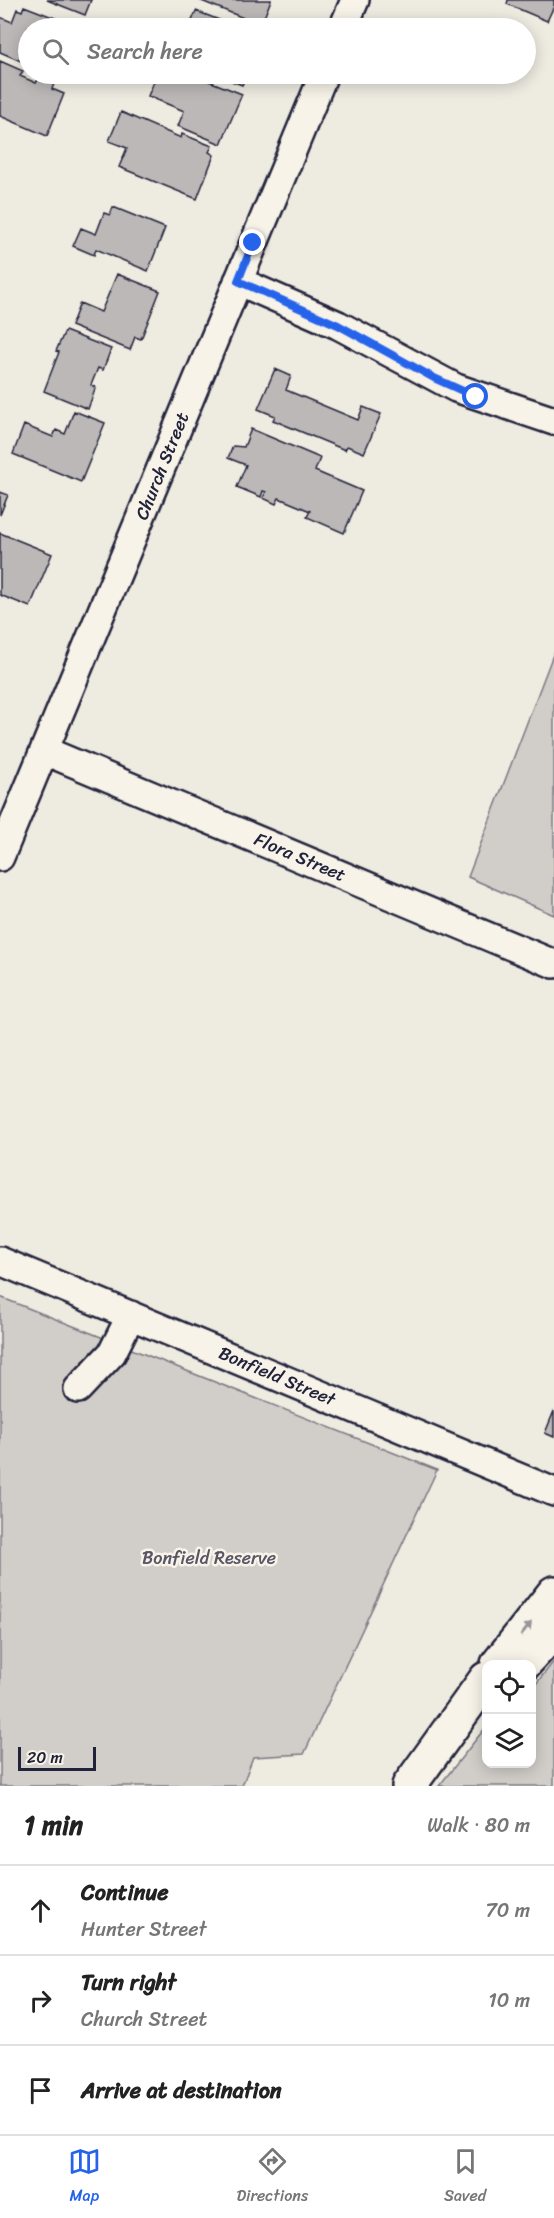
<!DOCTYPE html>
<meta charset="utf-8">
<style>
:root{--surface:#fff;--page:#f6f6f6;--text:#222;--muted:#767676;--line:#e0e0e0;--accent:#2563eb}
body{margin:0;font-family:Sriracha,sans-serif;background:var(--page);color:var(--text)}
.controls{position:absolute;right:18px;bottom:18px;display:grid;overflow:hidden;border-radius:12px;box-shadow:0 3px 15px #0003}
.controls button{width:54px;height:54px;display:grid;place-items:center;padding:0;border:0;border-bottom:2px solid var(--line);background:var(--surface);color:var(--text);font:30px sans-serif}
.scale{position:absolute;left:18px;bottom:15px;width:78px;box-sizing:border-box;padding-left:6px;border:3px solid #22223b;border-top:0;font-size:16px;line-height:21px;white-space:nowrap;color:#22223b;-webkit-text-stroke:4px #f7f3e8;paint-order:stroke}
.stop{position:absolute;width:18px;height:18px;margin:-14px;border:4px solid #2563eb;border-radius:50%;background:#fff}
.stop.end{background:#2563eb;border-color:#fff;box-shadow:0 2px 6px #0008}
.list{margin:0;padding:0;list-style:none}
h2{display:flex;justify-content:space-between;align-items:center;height:78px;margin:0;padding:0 24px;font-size:26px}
h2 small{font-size:20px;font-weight:400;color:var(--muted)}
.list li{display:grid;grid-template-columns:39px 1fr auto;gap:18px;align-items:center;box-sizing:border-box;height:90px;padding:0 24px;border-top:2px solid var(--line)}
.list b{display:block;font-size:22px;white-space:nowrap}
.list p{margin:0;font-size:20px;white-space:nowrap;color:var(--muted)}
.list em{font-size:20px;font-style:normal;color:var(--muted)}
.icon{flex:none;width:33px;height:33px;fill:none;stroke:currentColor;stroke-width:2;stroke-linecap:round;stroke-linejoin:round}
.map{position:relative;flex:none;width:554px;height:1786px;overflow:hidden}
.search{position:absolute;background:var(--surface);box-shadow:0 3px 15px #0003;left:18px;right:18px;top:18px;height:66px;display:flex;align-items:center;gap:15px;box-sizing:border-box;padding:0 21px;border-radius:33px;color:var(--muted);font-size:22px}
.sheet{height:348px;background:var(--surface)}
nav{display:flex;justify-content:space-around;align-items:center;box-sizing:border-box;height:84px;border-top:2px solid var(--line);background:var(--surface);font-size:16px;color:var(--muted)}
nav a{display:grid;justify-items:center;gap:3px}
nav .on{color:var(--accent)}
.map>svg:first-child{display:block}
</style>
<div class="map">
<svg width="554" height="1786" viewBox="0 0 554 1786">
<rect width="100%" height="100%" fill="#eeebe1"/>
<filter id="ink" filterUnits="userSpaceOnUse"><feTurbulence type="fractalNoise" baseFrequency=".0167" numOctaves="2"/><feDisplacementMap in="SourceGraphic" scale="12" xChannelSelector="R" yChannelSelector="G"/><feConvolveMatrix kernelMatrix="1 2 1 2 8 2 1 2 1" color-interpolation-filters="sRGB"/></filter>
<g filter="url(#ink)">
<path fill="#d1cdc9" stroke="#7a7882" stroke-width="1.5" d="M 554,652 L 554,915 L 468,877 Z
M 0,1297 L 437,1470 L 304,1754 L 253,1757 L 242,1786 L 0,1786 Z
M 554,1661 L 554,1786 L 439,1786 L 486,1727 L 486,1764 L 532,1764 L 532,1689 Z"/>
<path fill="#bbb8b7" stroke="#22223b" stroke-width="1.5" d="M 47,0 L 91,0 L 85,15 Z
M 199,0 L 271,0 L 261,25 Z
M 508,0 L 554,0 L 554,6 L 547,21 L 507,4 Z
M 24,6 L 81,28 L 28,28 L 28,64 L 0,52 L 0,17 L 12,22 L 17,9 L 22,11 Z
M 196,11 L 240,28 L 189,28 Z
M 0,61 L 23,71 L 20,76 L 36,83 L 39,78 L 54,84 L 52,89 L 64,94 L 47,136 L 0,116 Z
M 157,74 L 191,74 L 242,94 L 221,144 L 178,126 L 184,111 L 148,96 Z
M 214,74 L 247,74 L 242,85 Z
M 121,112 L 181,138 L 182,134 L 212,146 L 209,152 L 214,155 L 197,199 L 119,167 L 127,148 L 109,141 Z
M 113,207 L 165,228 L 148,271 L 96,249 L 94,255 L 73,246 L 81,228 L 96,234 L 104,213 L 110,215 Z
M 117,274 L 160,291 L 141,339 L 135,337 L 130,350 L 71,326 L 80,303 L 101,312 Z
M 65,331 L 111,349 L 103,370 L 98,368 L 91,385 L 96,387 L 88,409 L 44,391 L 59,352 L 56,351 Z
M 275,369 L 291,376 L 286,390 L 358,420 L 363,407 L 381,414 L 364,453 L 347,446 L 345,450 L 273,420 L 275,416 L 258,409 Z
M 74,411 L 105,423 L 81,482 L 13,454 L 24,425 L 53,437 L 56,430 L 65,434 Z
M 251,429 L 320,458 L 315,471 L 362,491 L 344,533 L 307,517 L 310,511 L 279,498 L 276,504 L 263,498 L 266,492 L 263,491 L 261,497 L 237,487 L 246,465 L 228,458 L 233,446 L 244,447 Z
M 0,492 L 8,495 L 0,515 Z
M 0,533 L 52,554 L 30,607 L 0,595 Z
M 554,1411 L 554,1437 L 545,1433 Z"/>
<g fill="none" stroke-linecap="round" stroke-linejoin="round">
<g stroke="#22223b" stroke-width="32">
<path id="minor" d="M 343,28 L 355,0
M 238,281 L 338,325 L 456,388 L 554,421
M 45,751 L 554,964
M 0,857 L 324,74
M 0,1261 L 554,1492
M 78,1389 L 112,1353 L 131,1315"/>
</g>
<g stroke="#22223b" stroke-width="38">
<path id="major" d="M 498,1664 L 554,1593
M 524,1664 L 554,1631
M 409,1786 L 486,1679"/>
</g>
<use href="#minor" stroke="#f7f3e8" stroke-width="27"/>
<use href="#major" stroke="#f7f3e8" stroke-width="33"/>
</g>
<defs><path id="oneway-solid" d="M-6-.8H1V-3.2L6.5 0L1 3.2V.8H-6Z" transform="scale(1.5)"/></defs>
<use fill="#97959a" href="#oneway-solid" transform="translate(526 1629) rotate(-52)"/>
</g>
<g fill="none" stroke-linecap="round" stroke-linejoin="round" filter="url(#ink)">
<path stroke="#2563eb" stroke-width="8" d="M 253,243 L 238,281 L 338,325 L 434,378 L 476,397"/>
</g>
<g text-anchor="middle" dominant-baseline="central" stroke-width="5" stroke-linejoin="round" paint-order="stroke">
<g font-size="18" fill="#22223b" stroke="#f7f3e8">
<text transform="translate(162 466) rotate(-68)">Church Street</text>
<text transform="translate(300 857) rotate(23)">Flora Street</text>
<text transform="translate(277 1376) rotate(23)">Bonfield Street</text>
</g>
<g font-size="18" fill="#575566" stroke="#f7f3e8">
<text x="209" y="1558">Bonfield Reserve</text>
</g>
</g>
</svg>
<div class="controls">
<button><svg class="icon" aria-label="locate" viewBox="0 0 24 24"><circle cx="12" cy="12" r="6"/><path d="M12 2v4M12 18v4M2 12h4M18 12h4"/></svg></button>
<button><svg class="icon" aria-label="layers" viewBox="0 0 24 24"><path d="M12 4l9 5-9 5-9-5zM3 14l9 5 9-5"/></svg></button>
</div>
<div class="scale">20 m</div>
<div class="stop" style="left:476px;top:397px"></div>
<div class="stop end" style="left:253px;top:243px"></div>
<div class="search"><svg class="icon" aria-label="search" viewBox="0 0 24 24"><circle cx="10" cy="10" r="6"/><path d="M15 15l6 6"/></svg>Search here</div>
</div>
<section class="sheet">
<h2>1 min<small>Walk · 80 m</small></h2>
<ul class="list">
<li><svg class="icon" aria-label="ahead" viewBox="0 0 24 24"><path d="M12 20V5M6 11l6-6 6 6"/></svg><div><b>Continue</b><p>Hunter Street</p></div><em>70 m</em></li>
<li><svg class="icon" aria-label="right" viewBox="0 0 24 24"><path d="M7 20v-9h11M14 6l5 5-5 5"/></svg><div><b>Turn right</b><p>Church Street</p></div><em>10 m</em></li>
<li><svg class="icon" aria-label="arrive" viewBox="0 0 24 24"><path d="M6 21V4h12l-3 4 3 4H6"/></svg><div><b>Arrive at destination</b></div></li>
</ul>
</section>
<nav>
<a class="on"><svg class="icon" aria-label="map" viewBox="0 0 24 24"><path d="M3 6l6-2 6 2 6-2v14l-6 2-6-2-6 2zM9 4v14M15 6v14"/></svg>Map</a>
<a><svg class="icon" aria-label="directions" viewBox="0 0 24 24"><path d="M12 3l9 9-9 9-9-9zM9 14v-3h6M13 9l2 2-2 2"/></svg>Directions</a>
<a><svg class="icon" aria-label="saved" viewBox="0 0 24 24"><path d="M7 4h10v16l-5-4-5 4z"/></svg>Saved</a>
</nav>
